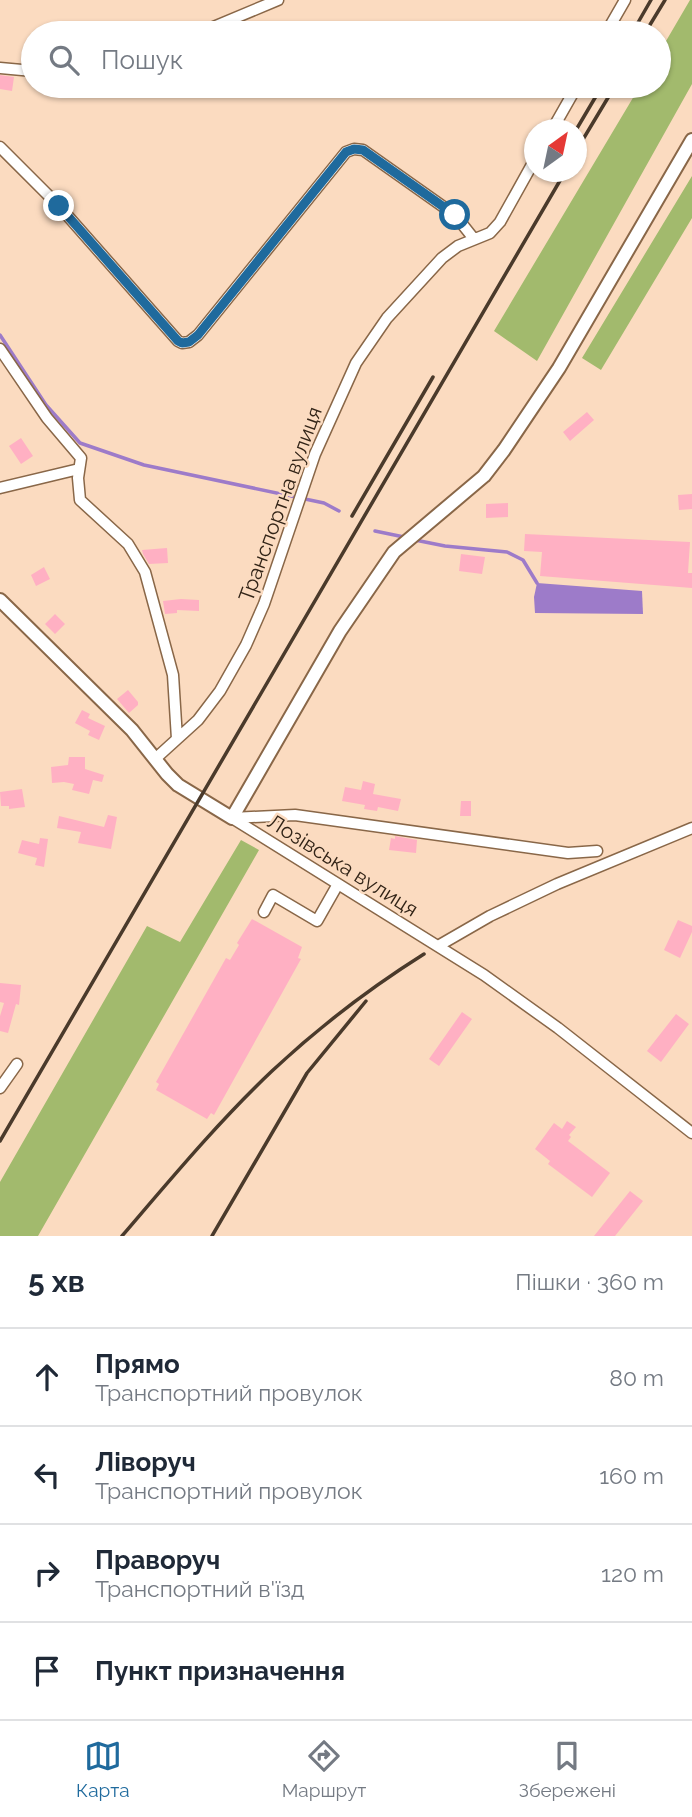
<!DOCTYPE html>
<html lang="uk">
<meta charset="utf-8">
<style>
:root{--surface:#fff;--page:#f6f6f7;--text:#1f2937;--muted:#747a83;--line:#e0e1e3;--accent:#1f6a9d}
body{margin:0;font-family:Raleway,sans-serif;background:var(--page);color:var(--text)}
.compass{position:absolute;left:524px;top:119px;width:63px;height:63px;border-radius:50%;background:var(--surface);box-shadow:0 2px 5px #0004;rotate:33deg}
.stop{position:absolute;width:21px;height:21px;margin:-16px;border:5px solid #1f6a9d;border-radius:50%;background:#fff}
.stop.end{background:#1f6a9d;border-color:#fff;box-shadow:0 2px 7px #0008}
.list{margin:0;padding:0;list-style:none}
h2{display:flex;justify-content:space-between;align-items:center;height:91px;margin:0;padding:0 28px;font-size:30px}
h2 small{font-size:23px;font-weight:400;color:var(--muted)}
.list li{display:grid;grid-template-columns:46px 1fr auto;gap:21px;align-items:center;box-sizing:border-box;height:98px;padding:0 28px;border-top:2px solid var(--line)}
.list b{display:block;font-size:26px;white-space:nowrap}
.list p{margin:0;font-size:23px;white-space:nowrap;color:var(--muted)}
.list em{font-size:23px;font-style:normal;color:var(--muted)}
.icon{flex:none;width:38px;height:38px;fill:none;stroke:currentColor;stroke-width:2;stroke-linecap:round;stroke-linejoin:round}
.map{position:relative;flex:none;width:692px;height:1236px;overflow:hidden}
.search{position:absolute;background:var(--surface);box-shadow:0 2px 5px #0004;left:21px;right:21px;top:21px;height:77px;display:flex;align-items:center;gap:18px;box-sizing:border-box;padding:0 24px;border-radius:38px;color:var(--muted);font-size:26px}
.sheet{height:483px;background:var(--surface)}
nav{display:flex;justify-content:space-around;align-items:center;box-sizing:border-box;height:98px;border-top:2px solid var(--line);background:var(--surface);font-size:19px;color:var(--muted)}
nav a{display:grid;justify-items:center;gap:4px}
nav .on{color:var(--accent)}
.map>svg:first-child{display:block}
</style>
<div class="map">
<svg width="692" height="1236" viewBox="0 0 692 1236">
<rect width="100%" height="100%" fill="#fbdbc0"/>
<path fill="#a2ba6d" d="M 690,0 L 692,0 L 692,84 L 537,361 L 494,331 L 640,86 L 659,86 L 659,53 Z
M 692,176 L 692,218 L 601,370 L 582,358 Z
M 241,840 L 259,850 L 38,1236 L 0,1236 L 0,1182 L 147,926 L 180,942 Z"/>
<path fill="#9d7bc9" d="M 537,583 L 642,591 L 643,614 L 535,613 L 534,597 Z"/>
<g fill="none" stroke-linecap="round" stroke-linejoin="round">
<path stroke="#9d7bc9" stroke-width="3.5" d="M 0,335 L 46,405 L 80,443 L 144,465 L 324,503 L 339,511
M 375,531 L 404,537
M 415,540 L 445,546 L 507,552 L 523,560 L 537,583"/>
</g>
<path fill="#ffb0c3" d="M 0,75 L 14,77 L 12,91 L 0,89 Z
M 587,412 L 594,420 L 570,441 L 563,432 Z
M 21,438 L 33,456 L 21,464 L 9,446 Z
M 692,494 L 692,509 L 679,510 L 678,495 Z
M 508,503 L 508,517 L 486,518 L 486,504 Z
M 525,534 L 690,542 L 688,573 L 692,573 L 692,588 L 540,576 L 542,552 L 524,551 Z
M 167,548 L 168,563 L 149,564 L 143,554 L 142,550 Z
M 461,554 L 485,557 L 482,574 L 459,571 Z
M 44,567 L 50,579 L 36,586 L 31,575 Z
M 181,599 L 199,600 L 199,611 L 177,610 L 177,613 L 165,614 L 163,601 Z
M 55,614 L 65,624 L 55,634 L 45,624 Z
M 128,690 L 138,702 L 138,705 L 129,713 L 117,699 Z
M 82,710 L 90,714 L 88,718 L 105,726 L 99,740 L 88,735 L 90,731 L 75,723 Z
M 69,757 L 85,757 L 85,769 L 104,775 L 102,782 L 93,780 L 89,794 L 72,790 L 74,784 L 64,782 L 52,783 L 51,767 L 68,765 Z
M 363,781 L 375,784 L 373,794 L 401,799 L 398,811 L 378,807 L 377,811 L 364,809 L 365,805 L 342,801 L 345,787 L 361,790 Z
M 22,789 L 25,807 L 9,809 L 9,806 L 1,806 L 0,792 Z
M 461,801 L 471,801 L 471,816 L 460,816 Z
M 108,815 L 117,817 L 111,849 L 78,843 L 81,832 L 57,828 L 59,816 L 104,827 Z
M 395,836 L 417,840 L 416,853 L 389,850 L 391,838 L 395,839 Z
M 40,838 L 48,839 L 44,867 L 35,865 L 37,858 L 18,853 L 22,840 L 39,844 Z
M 252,919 L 302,947 L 298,958 L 301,959 L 214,1115 L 211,1113 L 207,1119 L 156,1090 L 159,1084 L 156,1082 L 226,958 L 230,960 L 239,945 L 237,943 Z
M 678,920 L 692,926 L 692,932 L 680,958 L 664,950 Z
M 0,983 L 21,985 L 19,1005 L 16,1004 L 8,1033 L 0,1031 L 0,1016 L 4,1003 L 0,1002 Z
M 462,1012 L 472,1019 L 439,1066 L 429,1059 Z
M 676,1014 L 689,1024 L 661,1062 L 647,1051 Z
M 567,1121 L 576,1127 L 569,1135 L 571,1137 L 568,1141 L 610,1173 L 592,1197 L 548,1164 L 550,1161 L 535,1149 L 554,1123 L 562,1129 Z
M 630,1191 L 643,1201 L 615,1236 L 594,1236 Z"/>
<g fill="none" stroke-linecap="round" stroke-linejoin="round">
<g stroke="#896748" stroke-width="13">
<path id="minor" d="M 199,33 L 278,0
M 606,33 L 625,0
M 0,68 L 33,71
M 552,130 L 577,86
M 0,147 L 59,206 L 178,341 L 182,343 L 189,342 L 198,335 L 346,152 L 354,149 L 363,150 L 455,215 L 474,239
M 0,349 L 47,418 L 81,458 L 78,478 L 80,500 L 128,544 L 145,572 L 173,675 L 177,739
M 0,488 L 79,469
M 155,759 L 198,720 L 220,691 L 246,645 L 264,604 L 315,454 L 356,363 L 387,318 L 442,258 L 458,246 L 490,233 L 500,222 L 534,161
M 232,818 L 484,975 L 558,1028 L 692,1133
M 232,818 L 295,815 L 568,853 L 597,851
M 264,912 L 273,895 L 317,921 L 338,884
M 438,946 L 490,916 L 557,884 L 692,828
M 0,1088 L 17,1064"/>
</g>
<g stroke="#896748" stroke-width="16">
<path id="major" d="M 0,600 L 132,730 L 167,774 L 178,785 L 232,818 L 340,631 L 394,552 L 484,476 L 504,450 L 559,368 L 692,140"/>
</g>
<use href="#minor" stroke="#fff" stroke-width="10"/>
<use href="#major" stroke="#fff" stroke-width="12"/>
<path stroke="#4a3a2b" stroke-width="3.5" d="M 632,33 L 651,0
M 645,33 L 665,0
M 576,130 L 602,86
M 576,151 L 615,86
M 352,516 L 433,377
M 0,1141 L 565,172
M 122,1236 C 170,1180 219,1121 272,1071 C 319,1027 370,988 424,954
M 212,1236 L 307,1073 L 366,1001"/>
</g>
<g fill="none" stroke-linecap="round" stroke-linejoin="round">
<path stroke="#1f6a9d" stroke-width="9" d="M 59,206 L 178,341 L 182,343 L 189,342 L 198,335 L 346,152 L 354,149 L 363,150 L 455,215"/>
</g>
<g text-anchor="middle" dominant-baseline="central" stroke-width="5" stroke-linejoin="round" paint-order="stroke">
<g font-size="21" fill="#322417" stroke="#fbdbc0">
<text transform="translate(280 504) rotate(-70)">Транспортна вулиця</text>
<text transform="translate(343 865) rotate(32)">Лозівська вулиця</text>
</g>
</g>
</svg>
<svg class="compass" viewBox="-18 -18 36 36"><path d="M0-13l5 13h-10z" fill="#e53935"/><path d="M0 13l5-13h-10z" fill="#747a83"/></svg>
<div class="stop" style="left:455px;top:215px"></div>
<div class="stop end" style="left:59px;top:206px"></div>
<div class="search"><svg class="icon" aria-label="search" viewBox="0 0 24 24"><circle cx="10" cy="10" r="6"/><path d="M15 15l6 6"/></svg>Пошук</div>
</div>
<section class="sheet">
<h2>5 хв<small>Пішки · 360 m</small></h2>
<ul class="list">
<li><svg class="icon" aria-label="ahead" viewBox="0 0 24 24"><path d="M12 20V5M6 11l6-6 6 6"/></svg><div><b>Прямо</b><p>Транспортний провулок</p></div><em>80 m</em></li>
<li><svg class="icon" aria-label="left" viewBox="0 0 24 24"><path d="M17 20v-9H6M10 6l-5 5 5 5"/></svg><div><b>Ліворуч</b><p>Транспортний провулок</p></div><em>160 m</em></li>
<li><svg class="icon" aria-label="right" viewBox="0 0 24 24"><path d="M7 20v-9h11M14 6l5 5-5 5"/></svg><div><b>Праворуч</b><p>Транспортний в'їзд</p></div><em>120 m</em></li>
<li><svg class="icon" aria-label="arrive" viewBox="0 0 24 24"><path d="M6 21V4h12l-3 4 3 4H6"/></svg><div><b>Пункт призначення</b></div></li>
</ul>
</section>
<nav>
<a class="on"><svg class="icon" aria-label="map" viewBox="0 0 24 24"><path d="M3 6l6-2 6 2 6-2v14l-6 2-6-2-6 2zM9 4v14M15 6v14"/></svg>Карта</a>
<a><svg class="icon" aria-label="directions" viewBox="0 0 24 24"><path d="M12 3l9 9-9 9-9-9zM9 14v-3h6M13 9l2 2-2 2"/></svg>Маршрут</a>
<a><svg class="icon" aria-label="saved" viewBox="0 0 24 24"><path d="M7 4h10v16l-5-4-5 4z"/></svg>Збережені</a>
</nav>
